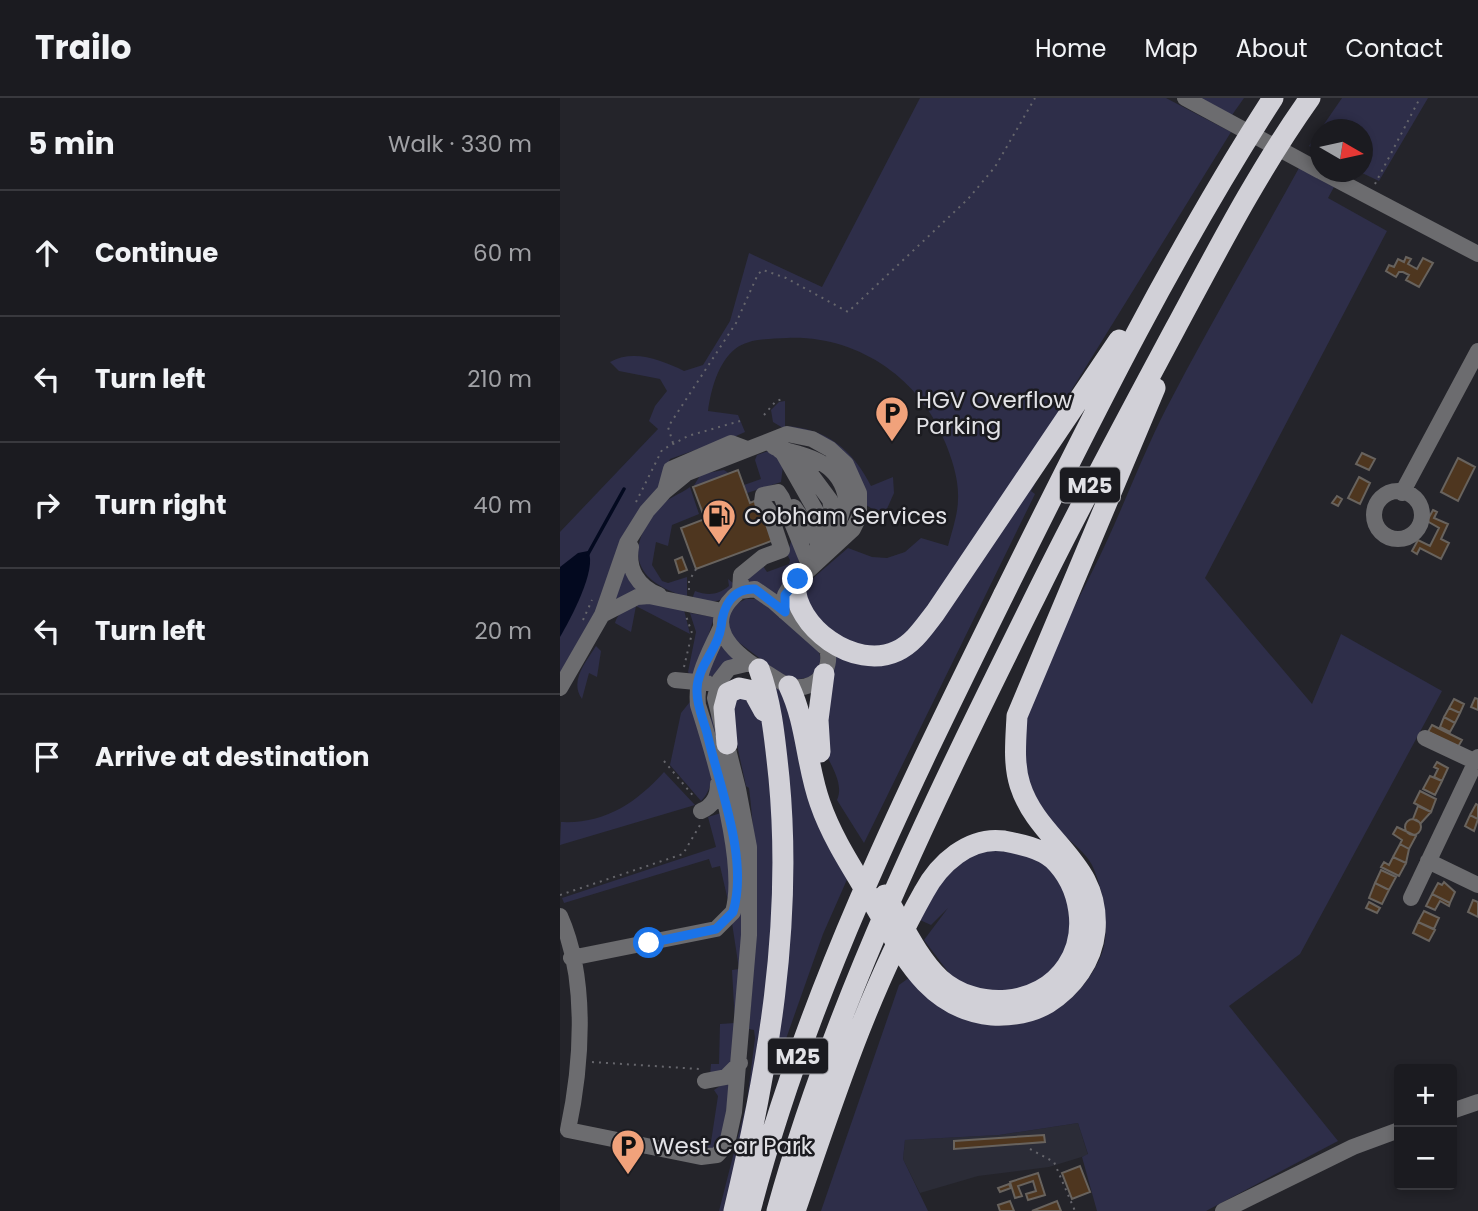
<!DOCTYPE html>
<meta charset="utf-8">
<style>
:root{--surface:#1b1b20;--page:#28282d;--text:#f1f3f6;--muted:#a0a1a5;--line:#39393e}
body{margin:0;font-family:Poppins,sans-serif;background:var(--page);color:var(--text)}
.controls{position:absolute;right:21px;bottom:21px;display:grid;overflow:hidden;border-radius:7px;box-shadow:0 4px 10px #0003}
.controls button{width:63px;height:63px;display:grid;place-items:center;padding:0;border:0;border-bottom:2px solid var(--line);background:var(--surface);color:var(--text);font:35px sans-serif}
.compass{position:absolute;left:750px;top:21px;width:63px;height:63px;border-radius:50%;background:var(--surface);box-shadow:0 4px 10px #0003;rotate:99deg}
.stop{position:absolute;width:21px;height:21px;margin:-16px;border:5px solid #1a73e8;border-radius:50%;background:#fff}
.stop.end{background:#1a73e8;border-color:#fff;box-shadow:0 2px 7px #0008}
.list{margin:0;padding:0;list-style:none}
h2{display:flex;justify-content:space-between;align-items:center;height:91px;margin:0;padding:0 28px;font-size:30px}
h2 small{font-size:23px;font-weight:400;color:var(--muted)}
.list li{display:grid;grid-template-columns:46px 1fr auto;gap:21px;align-items:center;box-sizing:border-box;height:126px;padding:0 28px;border-top:2px solid var(--line)}
.list b{display:block;font-size:26px;white-space:nowrap}
.list em{font-size:23px;font-style:normal;color:var(--muted)}
.icon{flex:none;width:38px;height:38px;fill:none;stroke:currentColor;stroke-width:2;stroke-linecap:round;stroke-linejoin:round}
.map{position:relative;flex:none;width:918px;height:1113px;overflow:hidden}
header{display:flex;align-items:center;gap:42px;box-sizing:border-box;height:98px;padding:0 35px;background:var(--surface);border-bottom:2px solid var(--line)}
header strong{font-size:33px}
nav{display:flex;gap:38px;margin-inline-start:auto;font-size:24px}
main{display:flex}
aside{flex:1;background:var(--surface)}
.map>svg:first-child{display:block}
</style>
<header>
<strong>Trailo</strong>
<nav><a>Home</a><a>Map</a><a>About</a><a>Contact</a></nav>
</header>
<main>
<aside>
<h2>5 min<small>Walk · 330 m</small></h2>
<ul class="list">
<li><svg class="icon" aria-label="ahead" viewBox="0 0 24 24"><path d="M12 20V5M6 11l6-6 6 6"/></svg><div><b>Continue</b></div><em>60 m</em></li>
<li><svg class="icon" aria-label="left" viewBox="0 0 24 24"><path d="M17 20v-9H6M10 6l-5 5 5 5"/></svg><div><b>Turn left</b></div><em>210 m</em></li>
<li><svg class="icon" aria-label="right" viewBox="0 0 24 24"><path d="M7 20v-9h11M14 6l5 5-5 5"/></svg><div><b>Turn right</b></div><em>40 m</em></li>
<li><svg class="icon" aria-label="left" viewBox="0 0 24 24"><path d="M17 20v-9H6M10 6l-5 5 5 5"/></svg><div><b>Turn left</b></div><em>20 m</em></li>
<li><svg class="icon" aria-label="arrive" viewBox="0 0 24 24"><path d="M6 21V4h12l-3 4 3 4H6"/></svg><div><b>Arrive at destination</b></div></li>
</ul>
</aside>
<div class="map">
<svg width="918" height="1113" viewBox="0 0 918 1113">
<rect width="100%" height="100%" fill="#24242a"/>
<path fill="#2b2c37" d="M 518,1025 L 528,1057 L 489,1069 L 418,1078 L 360,1095 L 343,1061 L 345,1042 L 439,1037 Z"/>
<path fill="#2e2e49" d="M 360,0 L 606,0 L 671,34 L 461,374 L 362,518 L 338,543 L 323,548 L 287,548 L 254,518 L 245,496 L 252,481 L 288,450 L 312,459 L 327,460 L 345,454 L 361,440 L 388,448 C 392,433 398,416 398,401 C 399,382 392,361 385,344 C 360,280 297,237 227,240 C 210,241 189,240 175,251 C 158,265 151,291 148,313 L 178,317 L 185,334 L 143,353 L 138,351 L 110,361 L 99,388 L 82,408 L 40,507 L 0,575 L 0,434 L 98,331 L 89,323 L 95,308 L 107,293 L 100,281 L 59,273 L 50,264 C 74,251 101,262 124,273 L 143,267 L 170,223 L 189,155 L 262,189 Z
M 640,0 L 684,0 L 672,17 Z
M 782,0 L 868,0 L 819,83 L 800,74 L 802,74 L 802,32 L 760,32 L 760,54 L 749,48 Z
M 739,70 L 774,89 L 768,100 L 827,133 L 645,480 L 752,606 L 781,536 L 882,593 L 740,856 L 669,908 L 778,1043 L 646,1113 L 537,1113 L 522,1059 L 528,1056 L 518,1025 L 439,1037 L 345,1042 L 343,1061 L 368,1113 L 261,1113 L 339,887 L 350,879 C 403,951 503,941 540,860 C 552,835 543,790 532,767 C 526,755 511,744 501,734 C 473,704 455,664 463,622 C 465,610 473,597 478,585 C 494,547 513,512 532,474 C 559,421 579,364 606,311 C 648,230 695,150 739,70 Z
M 225,303 L 225,328 C 266,330 293,352 311,388 L 333,379 L 334,395 L 326,413 L 319,415 L 306,407 L 298,375 L 213,324 L 211,312 L 219,304 Z
M 208,353 L 215,355 L 223,368 L 221,384 L 187,395 L 184,387 L 201,381 L 195,362 L 197,357 Z
M 164,372 L 170,376 L 133,389 L 141,376 Z
M 472,384 L 475,386 L 471,393 L 475,396 L 304,745 L 277,702 C 284,687 272,669 266,656 C 257,635 272,580 276,556 L 322,565 Z
M 130,389 L 139,416 L 112,427 L 108,448 L 96,444 L 92,467 L 102,483 L 108,485 L 127,479 L 127,499 C 75,484 63,454 98,410 C 105,401 121,396 130,389 Z
M 232,441 C 246,474 238,474 220,502 L 207,490 L 188,483 L 190,477 L 203,468 L 207,474 L 229,466 L 230,462 L 227,456 Z
M 63,471 L 79,494 L 52,502 Z
M 168,481 L 173,485 C 167,507 151,505 132,501 L 135,493 C 148,498 158,497 169,488 Z
M 186,501 L 198,501 L 257,549 C 262,560 262,568 255,578 L 230,583 L 169,537 L 168,510 Z
M 92,504 L 124,512 L 130,536 L 76,508 L 71,534 L 55,525 C 60,508 77,507 92,504 Z
M 130,515 L 154,519 L 135,582 L 128,574 L 136,534 Z
M 162,546 L 174,561 L 150,580 L 142,581 Z
M 36,548 L 41,553 L 37,579 L 29,575 L 22,601 C 9,583 26,564 36,548 Z
M 208,583 L 225,593 L 289,777 L 263,836 L 209,989 L 224,876 Z
M 182,596 L 202,619 L 217,757 L 206,906 L 175,1070 L 164,1113 L 159,1113 L 187,1003 L 195,940 L 194,932 L 189,931 C 196,850 199,771 189,690 L 186,688 L 168,606 Z
M 133,600 C 141,629 166,679 141,703 L 110,667 L 121,615 Z
M 151,614 L 154,614 L 185,753 L 176,960 L 168,973 L 150,977 L 151,966 L 159,966 L 160,926 L 175,925 L 172,872 L 179,871 L 172,825 L 178,809 L 151,638 Z
M 104,674 L 135,707 L 0,747 L 1,724 C 45,726 76,705 104,674 Z
M 161,715 L 171,745 L 169,807 L 160,768 L 152,770 L 149,761 L 4,805 L 2,800 L 156,749 L 148,719 Z
M 429,750 L 468,754 L 500,779 L 514,818 L 504,861 L 472,890 L 429,897 L 392,879 L 364,842 L 388,810 L 371,827 L 360,822 C 379,783 387,766 429,750 Z
M 172,980 L 160,1049 L 141,1052 L 142,1044 L 151,1044 L 158,998 L 154,992 Z"/>
<path fill="#03091f" d="M 28,453 C 38,470 10,522 0,539 L 0,469 L 18,455 Z"/>
<g fill="none" stroke-linecap="round" stroke-linejoin="round">
<path stroke="#03091f" stroke-width="3.5" d="M 28,456 L 64,391"/>
</g>
<path fill="#4e361f" stroke="#68635e" stroke-width="2" d="M 846,159 L 851,161 L 848,166 L 857,171 L 863,160 L 873,165 L 859,189 L 846,182 L 849,177 L 843,174 L 839,174 L 836,179 L 826,173 L 829,167 L 834,169 L 838,161 L 844,164 Z
M 802,355 L 815,361 L 809,372 L 796,366 Z
M 898,360 L 915,369 L 898,403 L 881,394 Z
M 178,372 L 190,405 L 199,401 L 214,442 L 136,471 L 121,430 L 145,421 L 133,389 Z
M 799,379 L 810,385 L 800,406 L 788,400 Z
M 777,398 L 782,401 L 778,408 L 772,405 Z
M 873,412 L 877,414 L 874,420 L 888,426 L 881,441 L 889,445 L 881,461 L 860,450 L 857,456 L 852,453 L 858,442 L 870,448 L 879,430 L 867,423 Z
M 122,459 L 127,472 L 119,475 L 115,462 Z
M 915,600 L 918,601 L 918,612 L 911,609 Z
M 894,601 L 904,606 L 900,615 L 889,610 Z
M 889,610 L 900,615 L 895,625 L 884,619 Z
M 884,619 L 895,625 L 890,634 L 880,629 Z
M 872,627 L 902,642 L 898,649 L 868,634 Z
M 877,664 L 888,670 L 882,683 L 874,679 L 878,671 L 874,669 Z
M 870,678 L 882,683 L 875,697 L 863,691 Z
M 860,693 L 876,701 L 871,714 L 854,705 Z
M 916,706 L 918,707 L 918,721 L 910,717 Z
M 858,708 L 871,714 L 861,725 L 853,721 Z
M 910,717 L 918,721 L 914,733 L 905,728 Z
M845 729a8 8 0 1 1 16 0a8 8 0 1 1-16 0Z
M 837,729 L 856,738 L 849,751 L 840,746 L 842,742 L 833,736 Z
M 840,746 L 849,751 L 846,765 L 833,759 Z
M 833,759 L 846,765 L 839,778 L 821,769 L 824,764 L 829,767 Z
M 821,772 L 836,779 L 829,792 L 815,785 Z
M 884,784 L 895,794 L 890,805 L 872,796 L 878,785 L 882,787 Z
M 815,785 L 829,792 L 822,806 L 809,800 Z
M 872,796 L 890,805 L 889,808 L 880,803 L 875,812 L 866,808 Z
M 913,802 L 918,804 L 918,819 L 908,814 Z
M 809,804 L 820,810 L 817,815 L 806,810 Z
M 864,813 L 879,820 L 874,831 L 858,824 Z
M 858,824 L 875,832 L 869,843 L 853,835 Z
M 484,1037 L 485,1044 L 394,1051 L 394,1043 Z
M 520,1068 L 530,1094 L 512,1101 L 502,1075 Z
M 478,1075 L 485,1097 L 468,1102 L 466,1096 L 476,1093 L 473,1083 L 458,1088 L 462,1098 L 455,1100 L 450,1084 Z
M 449,1086 L 451,1090 L 440,1094 L 438,1090 Z
M 450,1103 L 454,1113 L 440,1113 L 438,1107 Z
M 497,1103 L 501,1113 L 472,1113 Z"/>
<g fill="none" stroke-linecap="round" stroke-linejoin="round">
<path stroke="#66666c" stroke-width="2" stroke-dasharray="2 5" stroke-linecap="butt" d="M 815,86 L 860,0
M 204,317 L 216,303 L 223,301
M 113,345 L 108,329 L 176,225 L 198,176 L 203,172 L 226,180 L 288,214 L 408,101 L 435,69 L 475,0
M 76,404 L 102,352 L 128,338 L 180,323
M 129,492 L 129,483 L 136,471
M 23,522 L 32,502
M 124,569 L 132,535 L 126,518
M 104,663 L 135,700
M 0,797 L 123,756 L 140,727
M 32,964 L 139,971
M 470,1051 L 494,1064 L 515,1113"/>
<path stroke="#6c6c6f" stroke-width="16" d="M 625,0 L 760,73
M 762,74 L 918,156
M 214,348 L 223,355 L 269,436 L 272,448
M 214,349 C 245,358 279,362 286,400 L 273,444
M 235,355 L 270,402 L 275,428
M 105,393 L 111,371 L 171,345 L 187,351
M814 417a24 24 0 1 1 48 0a24 24 0 1 1-48 0Z
M 842,395 L 918,253
M 234,409 L 258,444 L 258,463
M 71,449 C 67,471 78,489 99,497
M 195,491 L 214,504 L 267,551 C 273,572 256,592 234,589 C 224,588 214,579 205,574 C 172,555 139,525 180,493 Z
M 180,493 L 181,477 L 203,459 L 222,452 L 209,413 L 202,404 L 203,397 L 218,394 L 222,400 L 250,469
M 42,517 L 77,499 L 89,498 L 162,513
M 115,582 L 147,585
M 0,590 L 42,517 L 67,445 L 87,413 L 105,393 L 127,375 L 227,336 L 252,341 L 270,351 L 286,366 L 299,395 L 299,419 L 293,431 L 229,490 L 225,497 L 225,514
M 865,640 L 916,664
M 141,713 C 153,708 158,699 158,686
M 868,763 L 918,787
M 851,800 L 918,659
M 0,818 C 28,881 22,966 8,1032 L 141,1059 L 157,1057 L 167,1046 L 174,1014 L 189,837 L 189,749 L 178,691 L 155,600 L 159,583 L 169,570 L 190,565
M 11,860 L 156,831 L 173,814 C 187,765 154,657 138,607 C 135,577 149,556 161,529
M 145,983 L 166,979 L 180,965
M 892,1013 L 918,1004
M 663,1113 L 793,1049 L 839,1032"/>
<path stroke="#d1d0d7" stroke-width="21" d="M 235,485 C 234,529 295,573 337,553 C 354,545 364,529 375,515 L 559,242
M 229,588 C 247,626 246,666 260,705 C 272,740 293,771 312,803 C 342,853 366,911 432,917 C 451,918 471,915 488,905 C 513,889 532,863 535,833 C 541,764 478,744 460,687 C 453,665 456,640 457,618 L 595,290
M 167,646 L 164,610 L 168,595 L 179,590 L 193,593 L 204,613
M 260,654 L 258,622 L 264,576
M 174,1113 C 208,971 233,826 219,680 C 215,643 212,606 199,571
M 190,1113 C 246,897 346,695 444,496 C 528,327 611,158 713,0
M 217,1113 C 277,896 380,691 480,489 C 523,402 569,317 615,231 C 657,153 698,73 750,0
M 235,1113 C 272,1006 308,893 364,794 C 379,766 409,738 444,743 C 460,746 480,750 493,761 C 521,788 529,835 507,868 C 479,910 416,913 380,881 C 357,860 341,823 325,797"/>
</g>
<g fill="none" stroke-linecap="round" stroke-linejoin="round">
<path stroke="#1a73e8" stroke-width="9" d="M 89,845 L 156,831 L 173,814 C 189,761 159,688 147,635 C 143,621 137,608 137,594 C 136,569 158,552 161,529 C 163,509 172,490 195,491 L 225,514 L 225,497 L 238,481"/>
</g>
<defs>
<g id="parking-pin" transform="scale(1.75)"><path d="M0 17L-7.5 6A9.5 9.5 0 1 1 7.5 6Z" fill="#f1a27b" stroke="#1b1b20"/><path d="M-3.5-5.5H1a3.5 3.5 0 0 1 0 7H-1V5.5H-3.5ZM-1-3.4V-.6H.8a1.4 1.4 0 0 0 0-2.8Z" fill="#111"/></g>
<g id="fuel-pin" transform="scale(1.75)"><path d="M0 17L-7.5 6A9.5 9.5 0 1 1 7.5 6Z" fill="#f1a27b" stroke="#1b1b20"/><path d="M-5.5-6h7V0h2V4h1.3V-2.5L3-4.5l.8-.8L6-3V5H2.5V1h-1V6h-7ZM-4.2-4.7v3.2H.2V-4.7Z" fill="#111"/></g>
</defs>
<g fill-rule="evenodd">
<use href="#parking-pin" x="332" y="315"/>
<use href="#fuel-pin" x="159" y="418"/>
<use href="#parking-pin" x="68" y="1048"/>
</g>
<g text-anchor="middle" dominant-baseline="central" stroke-width="5" stroke-linejoin="round" paint-order="stroke">
<g fill="#1b1b20" stroke="#a6a6ab" stroke-width="2">
<rect x="500" y="369.5" width="60" height="35" rx="5"/>
<rect x="208" y="940.5" width="60" height="35" rx="5"/>
</g>
<g font-size="21" font-weight="bold" fill="#e2e2e6">
<text x="530" y="387">M25</text>
<text x="238" y="958">M25</text>
</g>
<g font-size="23" fill="#e2e2e6" stroke="#1b1b20" text-anchor="start">
<text x="356" y="302">HGV Overflow<tspan x="356" dy="26">Parking</tspan></text>
<text x="184" y="418">Cobham Services</text>
<text x="92" y="1048">West Car Park</text>
</g>
</g>
</svg>
<div class="controls">
<button>+</button>
<button>−</button>
</div>
<svg class="compass" viewBox="-18 -18 36 36"><path d="M0-13l5 13h-10z" fill="#e53935"/><path d="M0 13l5-13h-10z" fill="#a0a1a5"/></svg>
<div class="stop" style="left:89px;top:845px"></div>
<div class="stop end" style="left:238px;top:481px"></div>
</div>
</main>
